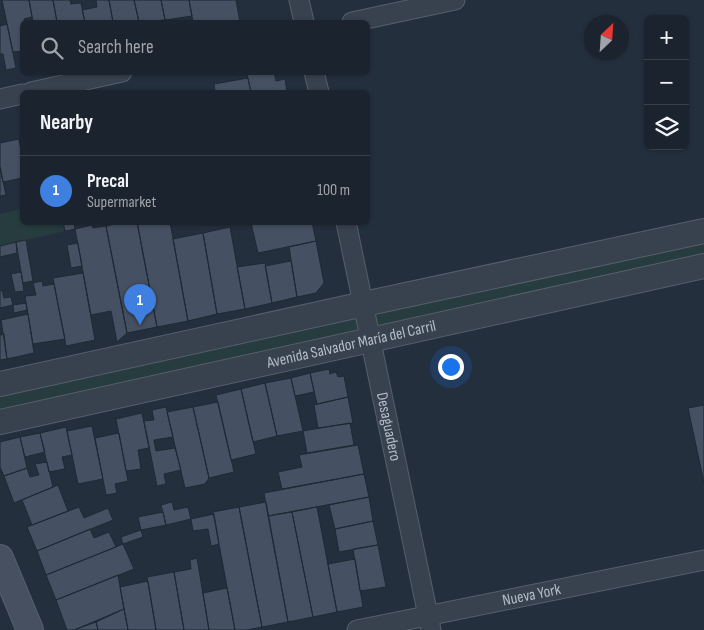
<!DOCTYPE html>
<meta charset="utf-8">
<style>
:root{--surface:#1b232e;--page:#242b36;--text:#f1f3f6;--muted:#a0a4aa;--line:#39404a;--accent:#b45309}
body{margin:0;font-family:"Sofia Sans Condensed",sans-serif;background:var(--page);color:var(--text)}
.controls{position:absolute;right:15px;top:15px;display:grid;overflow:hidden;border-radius:8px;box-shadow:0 1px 4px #0004}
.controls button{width:45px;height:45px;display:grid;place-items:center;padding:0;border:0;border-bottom:1px solid var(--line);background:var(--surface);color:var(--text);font:25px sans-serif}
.compass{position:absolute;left:584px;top:15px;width:45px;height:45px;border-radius:50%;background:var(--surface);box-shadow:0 1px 4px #0004;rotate:25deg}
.you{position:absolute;left:450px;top:366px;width:18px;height:18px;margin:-12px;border:4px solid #fff;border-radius:50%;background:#1a73e8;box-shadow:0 0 0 8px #1a73e833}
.badge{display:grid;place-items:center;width:32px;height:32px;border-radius:50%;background:var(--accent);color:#fff;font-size:16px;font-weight:700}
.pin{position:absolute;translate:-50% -41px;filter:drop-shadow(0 1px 2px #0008)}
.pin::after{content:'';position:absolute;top:26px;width:18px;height:15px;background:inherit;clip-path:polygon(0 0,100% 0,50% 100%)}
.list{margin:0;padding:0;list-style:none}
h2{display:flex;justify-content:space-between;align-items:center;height:65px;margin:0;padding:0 20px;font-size:21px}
h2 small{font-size:16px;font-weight:400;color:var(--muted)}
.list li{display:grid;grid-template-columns:32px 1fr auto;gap:15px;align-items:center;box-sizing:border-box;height:70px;padding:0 20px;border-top:1px solid var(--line)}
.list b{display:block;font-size:19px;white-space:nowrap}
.list p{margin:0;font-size:16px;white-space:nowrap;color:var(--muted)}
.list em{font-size:16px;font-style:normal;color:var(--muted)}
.icon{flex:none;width:28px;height:28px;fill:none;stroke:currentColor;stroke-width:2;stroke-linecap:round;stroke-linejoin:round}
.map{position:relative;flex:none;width:704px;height:630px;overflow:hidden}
.search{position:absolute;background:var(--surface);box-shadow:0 1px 4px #0004;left:20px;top:20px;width:350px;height:55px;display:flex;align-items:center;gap:12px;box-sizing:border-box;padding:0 18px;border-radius:8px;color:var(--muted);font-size:19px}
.panel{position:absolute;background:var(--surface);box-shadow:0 1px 4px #0004;left:20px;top:90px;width:350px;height:135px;border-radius:8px}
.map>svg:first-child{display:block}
</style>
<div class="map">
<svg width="704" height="630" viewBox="0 0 704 630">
<rect width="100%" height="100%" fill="#242f3e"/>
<path fill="#263c3f" d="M 22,209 L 22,222 L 63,223 L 65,231 L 0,246 L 0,214 Z
M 704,231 L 704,266 L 0,422 L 0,384 Z"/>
<path fill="#455162" stroke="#1f2835" d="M 2,0 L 29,0 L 32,17 L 24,19 L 24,22 L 22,22 L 22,51 L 13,52 Z
M 29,0 L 53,0 L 57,22 L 33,22 Z
M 53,0 L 70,0 L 71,4 L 81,3 L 85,22 L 57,22 Z
M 96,0 L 109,0 L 113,22 L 85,22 L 82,10 L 97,7 Z
M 109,0 L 134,0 L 139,22 L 113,22 Z
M 134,0 L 161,0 L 165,20 L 139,22 Z
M 161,0 L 189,0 L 192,16 L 165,20 Z
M 189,0 L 236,0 L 240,22 L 193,22 Z
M 7,24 L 16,68 L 6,70 L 3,54 L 0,54 L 0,26 Z
M 261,72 L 274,72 L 276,81 L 285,79 L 287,92 L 251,92 L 247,75 Z
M 248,78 L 251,92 L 215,92 L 214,84 Z
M 19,139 L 22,157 L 22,178 L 3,182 L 0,167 L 0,143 Z
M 0,167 L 6,195 L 0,196 Z
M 63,222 L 74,222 L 75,229 L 65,231 Z
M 123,222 L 137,222 L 157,327 L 127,333 L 106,226 Z
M 137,222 L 170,222 L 188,321 L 157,327 Z
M 312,222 L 316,241 L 258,253 L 251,223 Z
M 92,225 L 93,228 L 106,226 L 127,333 L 117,342 L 111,311 L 91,315 L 75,229 Z
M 230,227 L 245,309 L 217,314 L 203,233 Z
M 203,233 L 217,314 L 188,321 L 173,239 Z
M 26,240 L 33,281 L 23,283 L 16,242 Z
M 316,241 L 324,283 L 316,293 L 297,297 L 289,247 Z
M 16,242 L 17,253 L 0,257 L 0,246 Z
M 78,243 L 82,266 L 71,268 L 67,245 Z
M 291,261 L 297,297 L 272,303 L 265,266 Z
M 265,263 L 272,303 L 245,309 L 237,267 Z
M 21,272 L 24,291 L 15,292 L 11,274 Z
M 83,273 L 95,340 L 66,346 L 53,278 Z
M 42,281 L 43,286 L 54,284 L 65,339 L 33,344 L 25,296 L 36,295 L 33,283 Z
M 2,290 L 4,298 L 11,297 L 13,305 L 0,308 L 0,291 Z
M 26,303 L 27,310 L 14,313 L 13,305 Z
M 28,314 L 34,353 L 7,359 L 1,320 Z
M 4,334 L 7,359 L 0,360 L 0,335 Z
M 329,369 L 330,374 L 336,372 L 338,377 L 344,376 L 348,397 L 317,404 L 310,373 Z
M 310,373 L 314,392 L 295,396 L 291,378 Z
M 291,378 L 303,431 L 277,436 L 265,383 Z
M 265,383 L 277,436 L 253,442 L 241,389 Z
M 241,389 L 256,454 L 231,460 L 216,395 Z
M 348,397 L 353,423 L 318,428 L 314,405 Z
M 218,402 L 234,472 L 209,478 L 193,407 Z
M 704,405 L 704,483 L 688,408 Z
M 166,407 L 173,437 L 154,440 L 156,451 L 175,448 L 181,470 L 164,474 L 166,484 L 157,486 L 144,421 L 154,420 L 152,410 Z
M 193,407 L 209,478 L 205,484 L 185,488 L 167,412 Z
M 142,413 L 149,448 L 138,450 L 141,469 L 126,471 L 116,419 Z
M 350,423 L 354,445 L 307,453 L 303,431 Z
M 92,426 L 103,479 L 78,484 L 67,431 Z
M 66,427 L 72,455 L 62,457 L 65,469 L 49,472 L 40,433 Z
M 40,433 L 45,452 L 25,457 L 20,437 Z
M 119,433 L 128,481 L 115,484 L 117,493 L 106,495 L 95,438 Z
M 20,437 L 27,468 L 4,476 L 0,467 L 0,442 Z
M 358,445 L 364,474 L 282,489 L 278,472 L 302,467 L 299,455 Z
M 47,462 L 53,487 L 14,503 L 4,476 L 27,468 L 30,477 L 39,475 L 35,464 Z
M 364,474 L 369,497 L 268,516 L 264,493 Z
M 58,485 L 68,511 L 32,525 L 22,500 Z
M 369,497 L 373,521 L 335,529 L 329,505 Z
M 172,502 L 174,510 L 188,507 L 191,519 L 166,525 L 161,505 Z
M 266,502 L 288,622 L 262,627 L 239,507 Z
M 79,507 L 84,518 L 108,508 L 113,520 L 37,551 L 27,527 Z
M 239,507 L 262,627 L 247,630 L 235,630 L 213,512 Z
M 317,507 L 337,612 L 313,617 L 292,512 Z
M 163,512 L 166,525 L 141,530 L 138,517 Z
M 292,512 L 313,617 L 288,622 L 268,516 Z
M 214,514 L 219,544 L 211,546 L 208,529 L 193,531 L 191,519 Z
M 373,521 L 378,545 L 339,552 L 335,529 Z
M 90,529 L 94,538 L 109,532 L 116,547 L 46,575 L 37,551 Z
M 141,530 L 143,537 L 123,544 L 121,537 Z
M 123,544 L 134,569 L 56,600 L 46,575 Z
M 378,545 L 386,587 L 360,591 L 353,549 Z
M 197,558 L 209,630 L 184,630 L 174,572 L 191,569 L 190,560 Z
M 355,559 L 363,607 L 337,612 L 328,564 Z
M 174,572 L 184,630 L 156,630 L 147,577 Z
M 118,575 L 124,609 L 74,630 L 67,630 L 56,600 Z
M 148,581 L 156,630 L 128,630 L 120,587 Z
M 227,588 L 235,630 L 209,630 L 203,593 Z
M 124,609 L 128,630 L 98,630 L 96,622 Z
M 96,622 L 98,630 L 74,630 Z"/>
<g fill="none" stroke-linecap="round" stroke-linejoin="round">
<g stroke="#565f6c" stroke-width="21">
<g id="minor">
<path d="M 299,0 L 304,22"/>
<path d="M 352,22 L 455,0"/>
<path d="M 314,72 L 319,92"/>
<path d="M 31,92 L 122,72"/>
<path d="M 0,99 L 22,94"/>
<path id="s1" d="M 346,222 L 431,630"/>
<path id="s2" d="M 357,630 L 704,560"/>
</g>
</g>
<g stroke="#565f6c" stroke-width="26">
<g id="tertiary">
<path d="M 0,384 L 364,304 L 704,231"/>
<path id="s3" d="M 0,422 L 704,266"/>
</g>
</g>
<g stroke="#565f6c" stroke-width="28">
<path id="secondary" d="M 0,558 L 30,630"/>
</g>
<use href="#minor" stroke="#38414e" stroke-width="19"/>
<use href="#tertiary" stroke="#38414e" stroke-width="24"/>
<use href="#secondary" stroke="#465061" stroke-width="26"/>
</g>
<g text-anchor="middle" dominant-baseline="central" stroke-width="4.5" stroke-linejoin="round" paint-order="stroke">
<g font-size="16" fill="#b4bcc9" stroke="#1d2633">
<text stroke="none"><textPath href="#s3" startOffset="360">Avenida Salvador María del Carril</textPath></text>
<text stroke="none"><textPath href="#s1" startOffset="209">Desaguadero</textPath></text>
<text stroke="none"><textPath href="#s2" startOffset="178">Nueva York</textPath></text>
</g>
</g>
</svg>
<div class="controls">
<button>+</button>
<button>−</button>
<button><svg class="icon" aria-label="layers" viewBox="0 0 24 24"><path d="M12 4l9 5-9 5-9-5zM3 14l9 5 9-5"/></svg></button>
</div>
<svg class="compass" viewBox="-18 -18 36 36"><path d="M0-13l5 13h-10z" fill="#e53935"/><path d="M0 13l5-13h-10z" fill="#a0a4aa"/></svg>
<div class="you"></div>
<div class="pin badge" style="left:140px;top:325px;background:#3f7fe0">1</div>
<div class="search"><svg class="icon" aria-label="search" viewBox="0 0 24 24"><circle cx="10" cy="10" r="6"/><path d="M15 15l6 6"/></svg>Search here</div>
<section class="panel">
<h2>Nearby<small></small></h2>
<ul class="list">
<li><span class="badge" style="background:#3f7fe0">1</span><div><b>Precal</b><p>Supermarket</p></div><em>100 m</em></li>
</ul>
</section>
</div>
